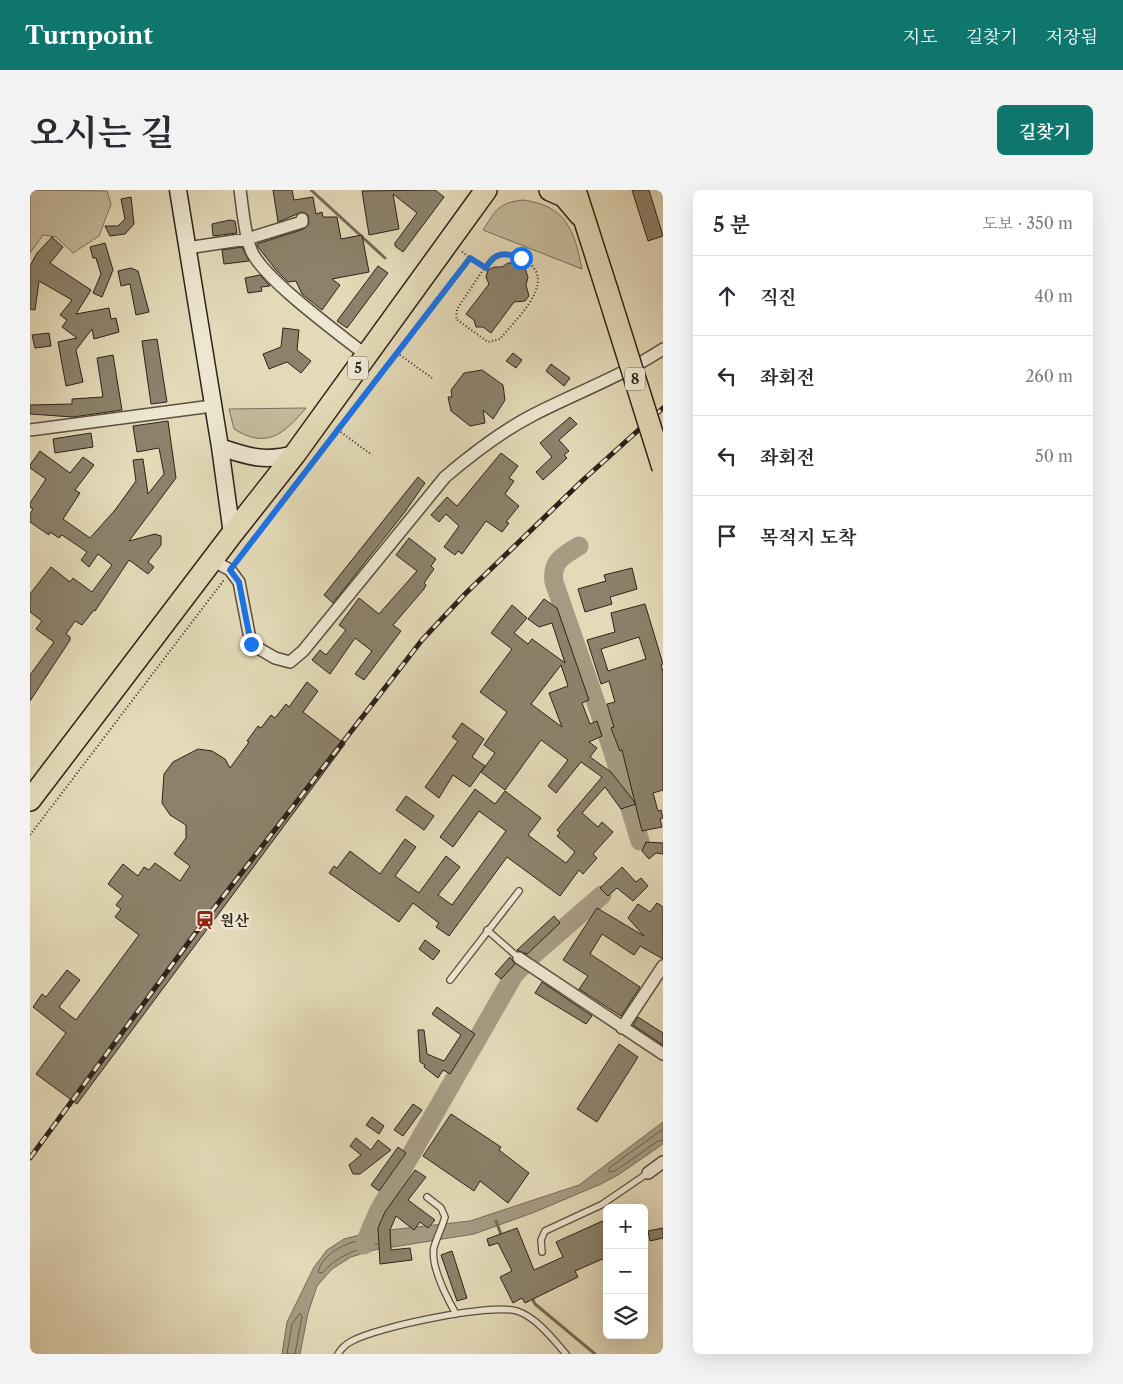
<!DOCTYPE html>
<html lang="ko">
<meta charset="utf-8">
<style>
:root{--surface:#fff;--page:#f2f2f3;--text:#2b2b33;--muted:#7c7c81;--line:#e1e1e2;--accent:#0f766e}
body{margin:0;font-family:"Libre Caslon Text","Noto Serif KR",serif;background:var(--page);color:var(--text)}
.controls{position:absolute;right:15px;bottom:15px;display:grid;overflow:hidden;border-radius:8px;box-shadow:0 5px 20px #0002}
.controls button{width:45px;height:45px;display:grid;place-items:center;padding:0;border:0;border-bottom:1px solid var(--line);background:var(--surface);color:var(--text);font:25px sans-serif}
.stop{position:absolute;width:15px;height:15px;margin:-11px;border:4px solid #1a73e8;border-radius:50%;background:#fff}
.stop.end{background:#1a73e8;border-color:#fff;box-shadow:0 1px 5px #0008}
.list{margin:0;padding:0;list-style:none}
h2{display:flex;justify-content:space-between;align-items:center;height:65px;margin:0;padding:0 20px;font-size:21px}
h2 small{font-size:16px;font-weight:400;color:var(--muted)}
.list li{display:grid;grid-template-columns:32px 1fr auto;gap:15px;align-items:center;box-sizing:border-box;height:80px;padding:0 20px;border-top:1px solid var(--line)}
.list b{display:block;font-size:19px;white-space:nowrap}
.list em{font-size:16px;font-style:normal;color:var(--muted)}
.icon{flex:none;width:28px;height:28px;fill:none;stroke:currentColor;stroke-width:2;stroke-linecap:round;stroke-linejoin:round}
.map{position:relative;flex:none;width:633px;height:1164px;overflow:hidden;border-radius:8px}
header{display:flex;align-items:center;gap:30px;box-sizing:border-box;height:70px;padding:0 25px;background:var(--accent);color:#fff}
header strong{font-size:24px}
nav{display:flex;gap:28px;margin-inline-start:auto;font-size:18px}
.intro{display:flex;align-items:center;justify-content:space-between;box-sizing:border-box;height:120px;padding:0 30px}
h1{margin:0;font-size:35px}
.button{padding:12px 22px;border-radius:8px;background:var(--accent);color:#fff;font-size:18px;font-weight:700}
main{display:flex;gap:30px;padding:0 30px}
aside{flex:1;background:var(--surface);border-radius:8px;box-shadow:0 5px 20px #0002}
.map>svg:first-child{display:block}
</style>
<header>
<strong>Turnpoint</strong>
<nav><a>지도</a><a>길찾기</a><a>저장됨</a></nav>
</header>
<div class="intro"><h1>오시는 길</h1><a class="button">길찾기</a></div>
<main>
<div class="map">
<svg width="633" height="1164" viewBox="0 0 633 1164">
<rect width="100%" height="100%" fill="#e4dab8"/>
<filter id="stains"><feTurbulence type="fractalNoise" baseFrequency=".004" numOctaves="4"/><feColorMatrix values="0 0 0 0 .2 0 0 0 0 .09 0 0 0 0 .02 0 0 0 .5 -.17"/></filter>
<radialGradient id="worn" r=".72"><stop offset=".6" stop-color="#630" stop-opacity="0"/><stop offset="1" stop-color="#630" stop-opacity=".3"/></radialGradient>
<path fill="#c5bb9d" stroke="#796e5c" d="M 0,0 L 77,1 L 81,14 L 69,46 L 43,63 L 26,47 L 13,45 L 0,63 Z
M 493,10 C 536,16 544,39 552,79 L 453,40 C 466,20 468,13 493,10 Z
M 276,218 C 255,243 237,260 204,239 L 199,219 Z"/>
<path fill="#a69b82" stroke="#766b58" d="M 633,932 L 633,954 L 588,985 L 571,994 L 505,1022 L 444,1044 L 344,1060 L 321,1067 L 302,1079 L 287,1096 L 278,1123 L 270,1164 L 252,1164 L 257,1132 L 284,1077 L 297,1060 L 314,1049 L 341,1042 L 440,1031 L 549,995 Z"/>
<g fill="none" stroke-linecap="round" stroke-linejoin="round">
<path stroke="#6a5e4e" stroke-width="1" d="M 633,939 L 579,978 L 579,982 L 585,981 L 628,951 L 633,950
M 347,1047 C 326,1049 295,1058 288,1082 L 292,1083 C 306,1067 327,1058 348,1054
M 257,1164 L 262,1134 L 270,1123 L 272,1126 L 265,1164"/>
<path stroke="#766b58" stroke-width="3" d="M 281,0 L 355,68
M 466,1031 L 472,1047
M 501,1106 L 505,1114 L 565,1164"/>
<path stroke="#a69b82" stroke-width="19" d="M 549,356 C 533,366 521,371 524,392 L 582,559 L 610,651
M 334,1055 L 348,1022 L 484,785 L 503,765 L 572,705"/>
</g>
<path fill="#8c826c" stroke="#2d221a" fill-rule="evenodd" d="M 243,0 L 262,0 L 264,10 L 283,7 L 286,24 L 292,22 L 293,27 L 307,27 L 311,49 L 332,45 L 339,82 L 302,89 L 310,95 L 292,120 L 272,104 L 266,91 L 258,92 L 246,80 L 228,57 L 227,54 L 274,39 L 279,33 L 278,25 L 272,22 L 248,32 Z
M 405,0 L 414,7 L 373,62 L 365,56 L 365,53 L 387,23 L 363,4 L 369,39 L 339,45 L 332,1 Z
M 602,0 L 619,0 L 633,46 L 618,51 Z
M 101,7 L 104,34 L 95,44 L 80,46 L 75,36 L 88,36 L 95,29 L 91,9 Z
M 200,30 L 205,31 L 207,43 L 183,46 L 182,34 Z
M 22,47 L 33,57 L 20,73 L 61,100 L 46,124 L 79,118 L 81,129 L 86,128 L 89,142 L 64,149 L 62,139 L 46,160 L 53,192 L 36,196 L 28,152 L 47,148 L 32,137 L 37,130 L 30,125 L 42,110 L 9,91 L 5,120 L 0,119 L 0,76 L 7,63 Z
M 75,53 L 83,80 L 72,107 L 63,103 L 71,84 L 66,68 L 63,68 L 60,57 Z
M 212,57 L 219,71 L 194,74 L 192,60 Z
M 478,73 L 488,73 L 495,78 L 498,87 L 496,95 L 499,106 L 495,111 L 484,112 L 461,143 L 453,137 L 446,137 L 444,130 L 436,124 L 459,94 L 456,87 L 458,80 L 464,77 L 472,77 Z
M 348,76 L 358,83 L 317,138 L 307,131 Z
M 101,78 L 108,81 L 119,122 L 106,125 L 100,94 L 91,96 L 88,81 Z
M 230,85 L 240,96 L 231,97 L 232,101 L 218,103 L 215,88 Z
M 253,138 L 269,140 L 267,160 L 281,171 L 271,183 L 257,172 L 239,179 L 233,164 L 251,157 Z
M 19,143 L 21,156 L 5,158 L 2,145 Z
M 127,149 L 137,212 L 121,214 L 112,151 Z
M 483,163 L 492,170 L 486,178 L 476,171 Z
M 83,165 L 92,220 L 43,227 L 0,224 L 0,215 L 42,214 L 42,209 L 73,207 L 67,168 Z
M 521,174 L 540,188 L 534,196 L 516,181 Z
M 452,180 L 473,195 L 475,210 L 463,229 L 453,220 L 455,233 L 440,236 L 421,221 L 418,207 L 422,207 L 421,200 L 434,183 Z
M 540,227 L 547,234 L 529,250 L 539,261 L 534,265 L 537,268 L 513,290 L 506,282 L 522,267 L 510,253 Z
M 138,231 L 146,288 L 99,351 L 125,344 L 131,346 L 131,355 L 118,372 L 124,377 L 118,384 L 99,370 L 65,421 L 64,420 L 52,435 L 45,431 L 36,444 L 40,447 L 40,450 L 0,511 L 0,485 L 24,452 L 6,439 L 12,431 L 0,422 L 0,404 L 21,377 L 40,392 L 43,388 L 62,402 L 82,375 L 68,364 L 59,377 L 51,370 L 57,362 L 32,345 L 29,348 L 20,342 L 19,345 L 0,332 L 0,324 L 3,319 L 0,317 L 0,313 L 16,289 L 0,278 L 0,275 L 10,261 L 40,283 L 53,267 L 64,275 L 45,300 L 50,303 L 33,329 L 60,348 L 85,320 L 106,291 L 103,270 L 113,269 L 118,304 L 134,284 L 129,258 L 107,262 L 103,236 Z
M 61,243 L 63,257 L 25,263 L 23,249 Z
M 471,263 L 488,276 L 479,288 L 484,291 L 475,304 L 489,316 L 476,332 L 479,333 L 472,342 L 456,331 L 432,364 L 428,361 L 425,365 L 414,357 L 429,336 L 416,324 L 409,332 L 401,325 L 417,307 L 427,316 Z
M 388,287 L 395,293 L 374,323 L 303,413 L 294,405 Z
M 379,348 L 406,369 L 401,376 L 404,379 L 394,393 L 396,395 L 394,399 L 363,435 L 371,441 L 334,490 L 325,484 L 342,461 L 325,448 L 300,484 L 282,470 L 290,460 L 296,465 L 316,440 L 309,435 L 329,408 L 349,424 L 387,381 L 366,365 Z
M 602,378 L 607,399 L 580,407 L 582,414 L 555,422 L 548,399 L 576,391 L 574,385 Z
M 514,409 L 527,418 L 559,510 L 552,513 L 560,534 L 567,531 L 572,546 L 559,552 L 567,558 L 560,567 L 581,582 L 606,614 L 591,619 L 575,597 L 552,623 L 568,637 L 572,632 L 583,642 L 563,664 L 567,668 L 553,684 L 549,680 L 530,706 L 477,667 L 419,746 L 406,737 L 409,733 L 383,713 L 369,732 L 299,683 L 304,676 L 307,678 L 320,661 L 350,684 L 375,649 L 386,657 L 365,686 L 389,703 L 416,666 L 430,677 L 408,705 L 422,715 L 476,641 L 449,621 L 423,657 L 410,647 L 445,599 L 465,614 L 475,601 L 511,628 L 498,645 L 536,673 L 545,662 L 527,646 L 530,643 L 527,640 L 572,587 L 551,572 L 526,603 L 518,596 L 538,570 L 511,550 L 475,600 L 451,582 L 465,563 L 454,555 L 477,522 L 450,502 L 482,459 L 461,443 L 482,415 L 497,428 L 484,443 L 498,454 L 502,449 L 535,473 L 522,433 L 509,437 L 498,429 ZM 531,475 L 538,496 L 519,503 L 532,537 L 501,514 Z
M 615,414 L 633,474 L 631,475 L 633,482 L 633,600 L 623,603 L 628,621 L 631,620 L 633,628 L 630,629 L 632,637 L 612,641 L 592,560 L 590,561 L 581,538 L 584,537 L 577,514 L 585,512 L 579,491 L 571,494 L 557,450 L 585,442 L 581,423 ZM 609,447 L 616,469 L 578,481 L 571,459 Z
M 277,492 L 288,501 L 273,522 L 315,554 L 47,914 L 6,884 L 36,843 L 3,817 L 12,804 L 16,807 L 37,780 L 50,790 L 29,817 L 46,830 L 109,745 L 85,727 L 91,719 L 86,715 L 93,706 L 78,694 L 93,674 L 108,686 L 114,677 L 119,680 L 125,673 L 150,691 L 160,676 L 144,664 L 156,648 L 156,635 L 140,625 L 132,613 L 134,584 L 143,572 L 168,559 L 182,561 L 195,569 L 200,578 L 219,552 L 217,551 L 228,536 L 231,538 L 241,525 L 245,528 L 256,514 L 259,517 Z
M 432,533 L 454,549 L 442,567 L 455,576 L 440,597 L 423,585 L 409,608 L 395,597 L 428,551 L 422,547 Z
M 376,606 L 404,626 L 394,640 L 366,620 Z
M 616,652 L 633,653 L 633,664 L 626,663 L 619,669 L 612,661 Z
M 592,677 L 606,692 L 611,688 L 618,696 L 603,711 L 587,698 L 578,706 L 570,698 Z
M 627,713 L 633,717 L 633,769 L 610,756 L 604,765 L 572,744 L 560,764 L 610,797 L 591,826 L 549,799 L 558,786 L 533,770 L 567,718 L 614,746 L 598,728 L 608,714 L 620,722 Z
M 524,726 L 530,733 L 497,764 L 487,760 Z
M 395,750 L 410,761 L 403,770 L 389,759 Z
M 480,767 L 485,774 L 471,789 L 465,784 Z
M 512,792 L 562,826 L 556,834 L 505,803 Z
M 407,817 L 445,844 L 420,884 L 413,880 L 408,888 L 394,877 L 395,875 L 390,872 L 388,840 L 394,840 L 397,864 L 414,871 L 431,845 L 402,824 Z
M 608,827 L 633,843 L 633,855 L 603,835 Z
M 589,854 L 608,867 L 567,932 L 547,919 Z
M 383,914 L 392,920 L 373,946 L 364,940 Z
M 421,924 L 471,957 L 469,960 L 499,983 L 478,1013 L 450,991 L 444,1001 L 393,966 Z
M 342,927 L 354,936 L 349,944 L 336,935 Z
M 326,948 L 341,960 L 348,950 L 361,960 L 330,984 L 323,984 L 319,975 L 331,965 L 320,956 Z
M 368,957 L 376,963 L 349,1001 L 341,995 Z
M 385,980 L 396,987 L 378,1010 L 405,1030 L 398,1038 L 390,1032 L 384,1040 L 366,1026 L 360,1040 L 361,1060 L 380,1058 L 382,1070 L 350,1074 L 348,1038 L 355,1022 Z
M 577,1029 L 577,1067 L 545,1081 L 548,1087 L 495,1113 L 492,1108 L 483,1113 L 470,1087 L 482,1081 L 468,1053 L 459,1056 L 457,1049 L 487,1038 L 504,1080 L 533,1067 L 526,1052 Z
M 633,1038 L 633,1048 L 620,1051 L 618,1041 Z
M 422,1061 L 437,1108 L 427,1111 L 411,1065 Z"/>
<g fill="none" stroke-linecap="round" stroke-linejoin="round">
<g stroke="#5b5042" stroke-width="8">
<path id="lane" d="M 457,740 L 489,768
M 420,790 L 489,701
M 397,1007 L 411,1018 L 415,1027 C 412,1037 407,1047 404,1057 C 400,1076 417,1108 426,1124
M 512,1062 L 511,1050 L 515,1041 L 571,1015 L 618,983
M 308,1164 C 311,1159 316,1154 322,1151 C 346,1137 462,1113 487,1121 C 506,1127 523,1149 536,1164"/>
</g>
<g stroke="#5b5042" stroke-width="14">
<path id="street" d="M 210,0 C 213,20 214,42 221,60 C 232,88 311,145 337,166
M 157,58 L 217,49 L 272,32 L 272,29
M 0,240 L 182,216
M 182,370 L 200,380 L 209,392 L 221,454 L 245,468 L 260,472 L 273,461 L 415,287 C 442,264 472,241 503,225 C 546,203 592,186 633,159
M 489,768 L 633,864
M 592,838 L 633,776
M 618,983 L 633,972"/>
</g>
<g stroke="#2d221a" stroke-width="19">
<path id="secondary" d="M 148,0 L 190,257 L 202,344
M 190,257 C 219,267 235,272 265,264"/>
</g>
<g stroke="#2d221a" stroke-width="24">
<path id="highway" d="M 520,0 L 534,6 L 550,25
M 545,0 L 577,100
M 0,610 L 202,344 L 265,264 L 456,0"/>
</g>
<path stroke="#2d221a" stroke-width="2" stroke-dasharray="1 2.5" stroke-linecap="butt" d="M 470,64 C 481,64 492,66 500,74 C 525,95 484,131 470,149 L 458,152 L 426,129 L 427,119 L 461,68 Z
M 440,69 L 455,77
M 367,163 L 402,188
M 308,240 L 342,265
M 206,371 L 440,68 L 430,60
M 0,645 L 194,390"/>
<use href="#lane" stroke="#ede7d1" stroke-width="5.5"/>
<use href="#street" stroke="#ede7d1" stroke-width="11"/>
<use href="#secondary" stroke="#ede7d1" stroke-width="16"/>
<use href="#highway" stroke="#e4dab8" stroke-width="21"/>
<g stroke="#2d221a" stroke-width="5">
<path id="rail" d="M 0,968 L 175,730 L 392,450 L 436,403 L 553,290 L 633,218"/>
</g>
<use href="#rail" stroke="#ede7d1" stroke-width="3" stroke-dasharray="9" stroke-linecap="butt"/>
<g stroke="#2d221a" stroke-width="24" stroke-linecap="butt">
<path id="highway-bridge" d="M 577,100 L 633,278"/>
</g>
<use href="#highway-bridge" stroke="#e4dab8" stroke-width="21"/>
</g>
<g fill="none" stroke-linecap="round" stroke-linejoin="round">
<path stroke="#1a73e8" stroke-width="6" d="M 221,454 L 209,392 L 200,380 L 440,68 L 456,78 C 464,62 475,62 491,68"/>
</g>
<defs>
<g id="station-bare" transform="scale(1.5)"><path d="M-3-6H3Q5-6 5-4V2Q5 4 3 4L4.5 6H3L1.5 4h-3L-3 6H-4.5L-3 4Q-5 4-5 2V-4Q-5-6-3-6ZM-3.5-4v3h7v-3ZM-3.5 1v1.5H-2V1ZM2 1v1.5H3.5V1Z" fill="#8f2418" stroke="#ede7d1" stroke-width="2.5" paint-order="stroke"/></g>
</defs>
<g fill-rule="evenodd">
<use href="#station-bare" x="175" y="730"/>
</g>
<g text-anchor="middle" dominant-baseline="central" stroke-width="4.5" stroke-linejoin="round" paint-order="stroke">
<g fill="#ede7d1" stroke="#675d51" stroke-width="1">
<rect x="318" y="166.5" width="20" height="23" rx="4"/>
<rect x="595" y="177.5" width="20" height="23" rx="4"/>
</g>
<g font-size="14" font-weight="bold" fill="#2d221a">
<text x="328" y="178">5</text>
<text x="605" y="189">8</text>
</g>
<g font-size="15" font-weight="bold" fill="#2d221a" stroke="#ede7d1" text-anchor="start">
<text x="190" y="730">원산</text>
</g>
</g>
<rect width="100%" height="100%" filter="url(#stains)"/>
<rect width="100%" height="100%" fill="url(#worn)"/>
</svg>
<div class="controls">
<button>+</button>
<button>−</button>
<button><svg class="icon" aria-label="layers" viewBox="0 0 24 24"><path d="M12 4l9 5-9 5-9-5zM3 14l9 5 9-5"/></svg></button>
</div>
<div class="stop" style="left:491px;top:68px"></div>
<div class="stop end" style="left:221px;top:454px"></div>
</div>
<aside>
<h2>5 분<small>도보 · 350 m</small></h2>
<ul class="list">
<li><svg class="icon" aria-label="ahead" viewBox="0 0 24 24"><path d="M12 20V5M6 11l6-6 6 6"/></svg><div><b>직진</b></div><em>40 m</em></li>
<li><svg class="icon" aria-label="left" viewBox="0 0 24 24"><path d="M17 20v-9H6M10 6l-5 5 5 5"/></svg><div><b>좌회전</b></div><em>260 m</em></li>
<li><svg class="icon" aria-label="left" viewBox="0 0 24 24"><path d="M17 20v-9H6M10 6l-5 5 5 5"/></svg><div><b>좌회전</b></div><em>50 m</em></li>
<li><svg class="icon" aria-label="arrive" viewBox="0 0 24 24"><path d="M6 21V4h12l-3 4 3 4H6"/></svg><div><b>목적지 도착</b></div></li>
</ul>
</aside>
</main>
